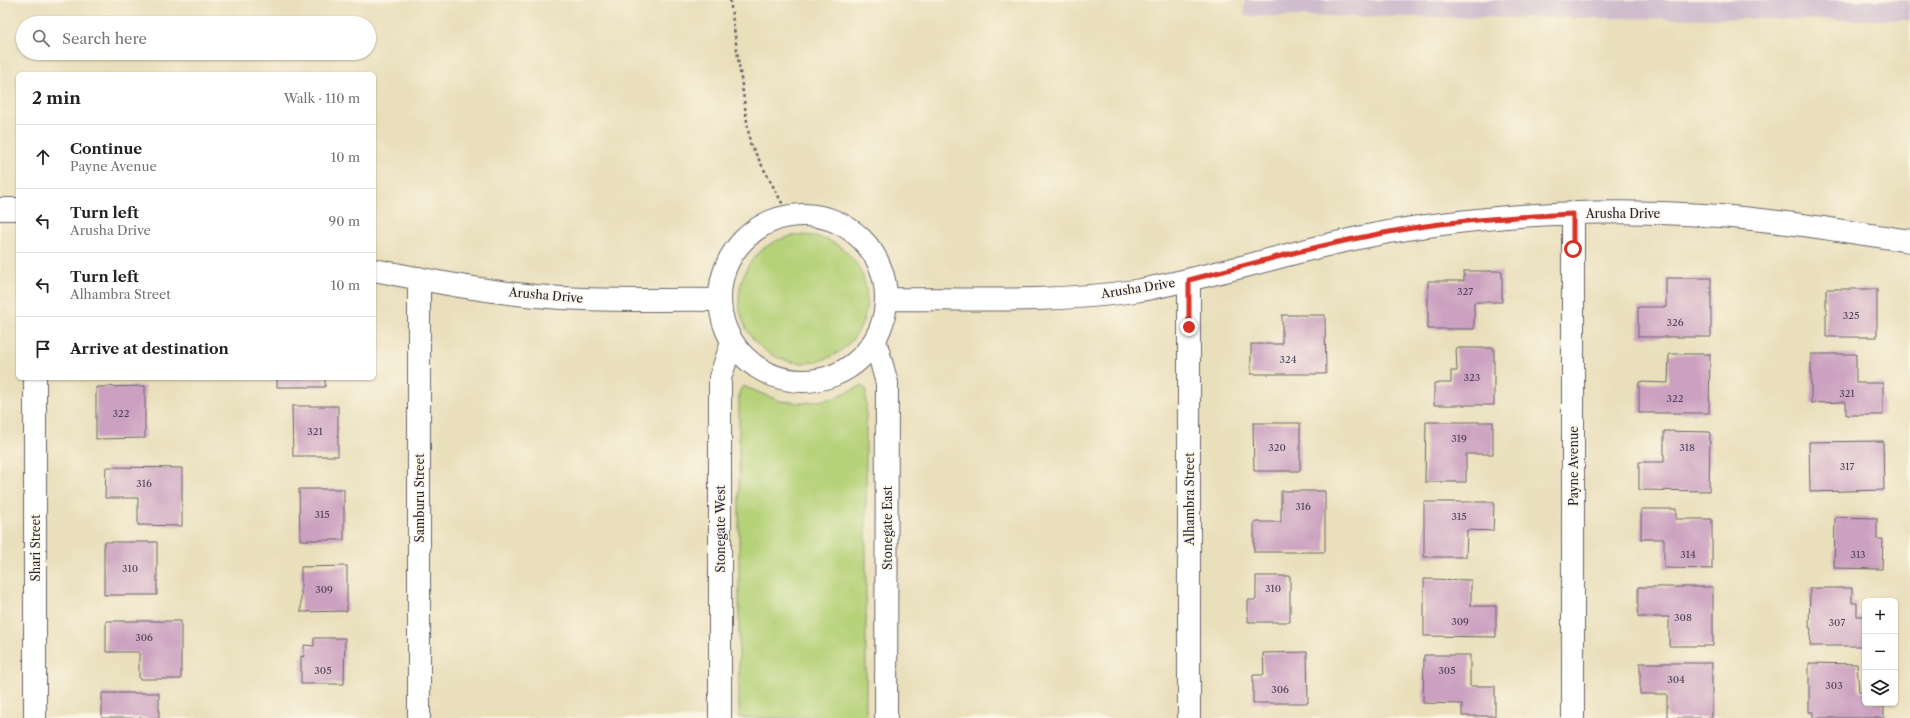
<!DOCTYPE html>
<meta charset="utf-8">
<style>
:root{--surface:#fff;--page:#f2f2f2;--text:#222;--muted:#767676;--line:#e0e0e0}
body{margin:0;font-family:"Libre Caslon Text",serif;background:var(--page);color:var(--text)}
.controls{position:absolute;right:12px;bottom:12px;display:grid;overflow:hidden;border-radius:6px;box-shadow:0 1px 3px #0004}
.controls button{width:36px;height:36px;display:grid;place-items:center;padding:0;border:0;border-bottom:1px solid var(--line);background:var(--surface);color:var(--text);font:20px sans-serif}
.stop{position:absolute;width:12px;height:12px;margin:-9px;border:3px solid #d93025;border-radius:50%;background:#fff}
.stop.end{background:#d93025;border-color:#fff;box-shadow:0 1px 4px #0008}
.list{margin:0;padding:0;list-style:none}
h2{display:flex;justify-content:space-between;align-items:center;height:52px;margin:0;padding:0 16px;font-size:17px}
h2 small{font-size:13px;font-weight:400;color:var(--muted)}
.list li{display:grid;grid-template-columns:26px 1fr auto;gap:12px;align-items:center;box-sizing:border-box;height:64px;padding:0 16px;border-top:1px solid var(--line)}
.list b{display:block;font-size:15px;white-space:nowrap}
.list p{margin:0;font-size:13px;white-space:nowrap;color:var(--muted)}
.list em{font-size:13px;font-style:normal;color:var(--muted)}
.icon{flex:none;width:22px;height:22px;fill:none;stroke:currentColor;stroke-width:2;stroke-linecap:round;stroke-linejoin:round}
.map{position:relative;flex:none;width:1910px;height:718px;overflow:hidden}
.search{position:absolute;background:var(--surface);box-shadow:0 1px 3px #0004;left:16px;top:16px;width:360px;height:44px;display:flex;align-items:center;gap:10px;box-sizing:border-box;padding:0 14px;border-radius:22px;color:var(--muted);font-size:15px}
.panel{position:absolute;background:var(--surface);box-shadow:0 1px 3px #0004;left:16px;top:72px;width:360px;height:308px;border-radius:6px}
.map>svg:first-child{display:block}
</style>
<div class="map">
<svg width="1910" height="718" viewBox="0 0 1910 718">
<rect width="100%" height="100%" fill="#fcf5e5"/>
<filter id="ink" filterUnits="userSpaceOnUse"><feTurbulence type="fractalNoise" baseFrequency=".025" numOctaves="2"/><feDisplacementMap in="SourceGraphic" scale="8" xChannelSelector="R" yChannelSelector="G"/><feConvolveMatrix kernelMatrix="1 2 1 2 8 2 1 2 1" color-interpolation-filters="sRGB"/></filter>
<filter id="wash" filterUnits="userSpaceOnUse"><feTurbulence type="fractalNoise" baseFrequency=".012" numOctaves="4" result="noise"/><feDisplacementMap in="SourceGraphic" scale="16" xChannelSelector="R" yChannelSelector="G"/><feGaussianBlur stdDeviation="0.9" result="paint"/><feColorMatrix in="noise" values="0 0 0 0 0 0 0 0 0 0 0 0 0 0 0 0 0 1.4 0 .05"/><feComposite in="paint" operator="in"/></filter>
<g filter="url(#wash)">
<rect width="100%" height="100%" fill="#e9dfbb"/>
<path fill="#cfbdce" d="M 1245,0 L 1910,0 L 1910,20 L 1244,16 Z"/>
<path fill="#b6d279" stroke="#6c7a5a" d="M739 299a64 64 0 1 1 128 0a64 64 0 1 1-128 0Z
M 743,386 L 780,401 L 802,403 L 831,399 L 861,386 L 866,389 L 866,718 L 739,718 L 739,392 Z"/>
<g id="blocks">
<path fill="#cba0c0" d="M 1464,271 L 1502,271 L 1502,302 L 1474,302 L 1474,329 L 1428,329 L 1428,281 L 1464,281 Z
M 1666,278 L 1711,278 L 1711,337 L 1638,337 L 1638,307 L 1666,307 Z
M 1826,289 L 1877,289 L 1877,337 L 1826,337 Z
M 1282,315 L 1325,315 L 1326,374 L 1251,374 L 1251,344 L 1282,344 Z
M 1456,348 L 1494,348 L 1494,405 L 1434,405 L 1434,383 L 1451,383 L 1451,371 L 1457,371 Z
M 1669,354 L 1710,354 L 1709,413 L 1639,413 L 1639,382 L 1668,383 Z
M 1811,354 L 1856,354 L 1856,383 L 1883,383 L 1883,415 L 1846,415 L 1846,402 L 1811,403 Z
M 277,378 L 325,378 L 325,387 L 277,387 Z
M 145,386 L 145,438 L 96,439 L 96,387 Z
M 292,406 L 338,406 L 338,456 L 293,456 Z
M 1426,422 L 1493,422 L 1493,454 L 1466,454 L 1466,482 L 1425,482 Z
M 1253,423 L 1300,423 L 1300,471 L 1254,471 Z
M 1664,431 L 1710,432 L 1709,491 L 1639,490 L 1639,462 L 1664,462 Z
M 1883,441 L 1884,490 L 1810,492 L 1809,442 Z
M 106,467 L 182,468 L 182,526 L 138,525 L 138,498 L 105,498 Z
M 299,489 L 344,489 L 344,540 L 300,540 Z
M 1281,491 L 1325,491 L 1325,552 L 1254,552 L 1254,522 L 1281,522 Z
M 1424,502 L 1494,502 L 1493,531 L 1467,530 L 1466,557 L 1424,557 Z
M 1641,509 L 1676,509 L 1676,519 L 1712,519 L 1712,569 L 1664,568 L 1664,539 L 1641,539 Z
M 1835,517 L 1877,518 L 1877,539 L 1883,539 L 1882,569 L 1834,568 Z
M 104,542 L 157,542 L 157,595 L 104,595 Z
M 347,566 L 347,611 L 301,612 L 301,567 Z
M 1256,576 L 1290,576 L 1290,622 L 1248,622 L 1248,600 L 1256,600 Z
M 1424,579 L 1471,580 L 1471,606 L 1496,606 L 1496,637 L 1424,636 Z
M 1638,587 L 1713,587 L 1713,646 L 1669,646 L 1669,617 L 1638,617 Z
M 1810,588 L 1852,588 L 1852,603 L 1857,603 L 1857,616 L 1865,616 L 1865,646 L 1810,646 L 1811,628 L 1809,628 Z
M 106,621 L 181,621 L 181,679 L 139,679 L 139,652 L 106,652 Z
M 314,638 L 345,638 L 344,684 L 301,684 L 301,656 L 304,657 L 304,645 L 314,646 Z
M 1307,652 L 1308,703 L 1253,703 L 1253,675 L 1264,675 L 1263,653 Z
M 1424,655 L 1470,655 L 1470,686 L 1495,686 L 1495,716 L 1462,716 L 1462,704 L 1423,703 Z
M 1640,663 L 1712,663 L 1712,718 L 1667,718 L 1667,694 L 1640,694 Z
M 1809,663 L 1857,664 L 1859,692 L 1865,692 L 1865,703 L 1884,703 L 1884,718 L 1813,718 L 1813,712 L 1809,712 Z
M 102,693 L 159,693 L 159,718 L 102,718 Z"/>
</g>
</g>
<g filter="url(#ink)">
<use href="#blocks" fill-opacity="0" stroke="#686468" stroke-width="1"/>
<g fill="none" stroke-linecap="round" stroke-linejoin="round">
<g stroke="#686468" stroke-width="24">
<path id="minor" d="M 0,209 L 18,209
M720 298a83 83 0 1 1 166 0a83 83 0 1 1-166 0Z
M 374,270 C 432,281 490,293 549,297 C 605,302 663,299 719,300
M 419,278 L 419,718
M 886,299 C 969,299 1053,303 1135,291 C 1171,285 1206,275 1242,267 C 1305,250 1369,233 1434,225 C 1523,213 1615,209 1704,215 C 1773,219 1842,231 1910,241
M 875,340 L 887,383 L 886,718
M 35,718 L 35,378
M 720,718 L 720,378 L 732,342
M 1189,718 L 1189,280
M 1573,718 L 1573,214"/>
</g>
<path stroke="#686468" stroke-width="2.5" stroke-dasharray="3 3" stroke-linecap="butt" d="M 730,0 L 750,143 L 789,216"/>
<use href="#minor" stroke="#fff" stroke-width="22"/>
</g>
</g>
<g fill="none" stroke-linecap="round" stroke-linejoin="round" filter="url(#ink)">
<path stroke="#d93025" stroke-width="5" d="M 1189,327 L 1189,280 C 1258,262 1326,243 1395,231 C 1454,220 1514,217 1573,214 L 1573,249"/>
</g>
<g text-anchor="middle" dominant-baseline="central" stroke-width="3" stroke-linejoin="round" paint-order="stroke">
<g font-size="10" fill="#4c425c">
<text x="1465" y="291">327</text>
<text x="1851" y="315">325</text>
<text x="1675" y="322">326</text>
<text x="1288" y="359">324</text>
<text x="1472" y="377">323</text>
<text x="1847" y="393">321</text>
<text x="1675" y="398">322</text>
<text x="121" y="413">322</text>
<text x="315" y="431">321</text>
<text x="1459" y="438">319</text>
<text x="1277" y="447">320</text>
<text x="1687" y="447">318</text>
<text x="1847" y="466">317</text>
<text x="144" y="483">316</text>
<text x="1303" y="506">316</text>
<text x="322" y="514">315</text>
<text x="1459" y="516">315</text>
<text x="1688" y="554">314</text>
<text x="1858" y="554">313</text>
<text x="130" y="568">310</text>
<text x="1273" y="588">310</text>
<text x="324" y="589">309</text>
<text x="1683" y="617">308</text>
<text x="1460" y="621">309</text>
<text x="1837" y="622">307</text>
<text x="144" y="637">306</text>
<text x="323" y="670">305</text>
<text x="1447" y="670">305</text>
<text x="1676" y="679">304</text>
<text x="1834" y="685">303</text>
<text x="1280" y="689">306</text>
</g>
<g font-size="12" fill="#22223b" stroke="#fcf5e5">
<text x="1623" y="213">Arusha Drive</text>
<text transform="translate(1138 288) rotate(-9)">Arusha Drive</text>
<text transform="translate(546 295) rotate(5)">Arusha Drive</text>
<text transform="translate(1573 466) rotate(-90)">Payne Avenue</text>
<text transform="translate(419 498) rotate(-90)">Samburu Street</text>
<text transform="translate(1189 499) rotate(-90)">Alhambra Street</text>
<text transform="translate(887 528) rotate(-90)">Stonegate East</text>
<text transform="translate(720 529) rotate(-90)">Stonegate West</text>
<text transform="translate(35 548) rotate(-90)">Shari Street</text>
</g>
</g>
</svg>
<div class="controls">
<button>+</button>
<button>−</button>
<button><svg class="icon" aria-label="layers" viewBox="0 0 24 24"><path d="M12 4l9 5-9 5-9-5zM3 14l9 5 9-5"/></svg></button>
</div>
<div class="stop" style="left:1573px;top:249px"></div>
<div class="stop end" style="left:1189px;top:327px"></div>
<div class="search"><svg class="icon" aria-label="search" viewBox="0 0 24 24"><circle cx="10" cy="10" r="6"/><path d="M15 15l6 6"/></svg>Search here</div>
<section class="panel">
<h2>2 min<small>Walk · 110 m</small></h2>
<ul class="list">
<li><svg class="icon" aria-label="ahead" viewBox="0 0 24 24"><path d="M12 20V5M6 11l6-6 6 6"/></svg><div><b>Continue</b><p>Payne Avenue</p></div><em>10 m</em></li>
<li><svg class="icon" aria-label="left" viewBox="0 0 24 24"><path d="M17 20v-9H6M10 6l-5 5 5 5"/></svg><div><b>Turn left</b><p>Arusha Drive</p></div><em>90 m</em></li>
<li><svg class="icon" aria-label="left" viewBox="0 0 24 24"><path d="M17 20v-9H6M10 6l-5 5 5 5"/></svg><div><b>Turn left</b><p>Alhambra Street</p></div><em>10 m</em></li>
<li><svg class="icon" aria-label="arrive" viewBox="0 0 24 24"><path d="M6 21V4h12l-3 4 3 4H6"/></svg><div><b>Arrive at destination</b></div></li>
</ul>
</section>
</div>
